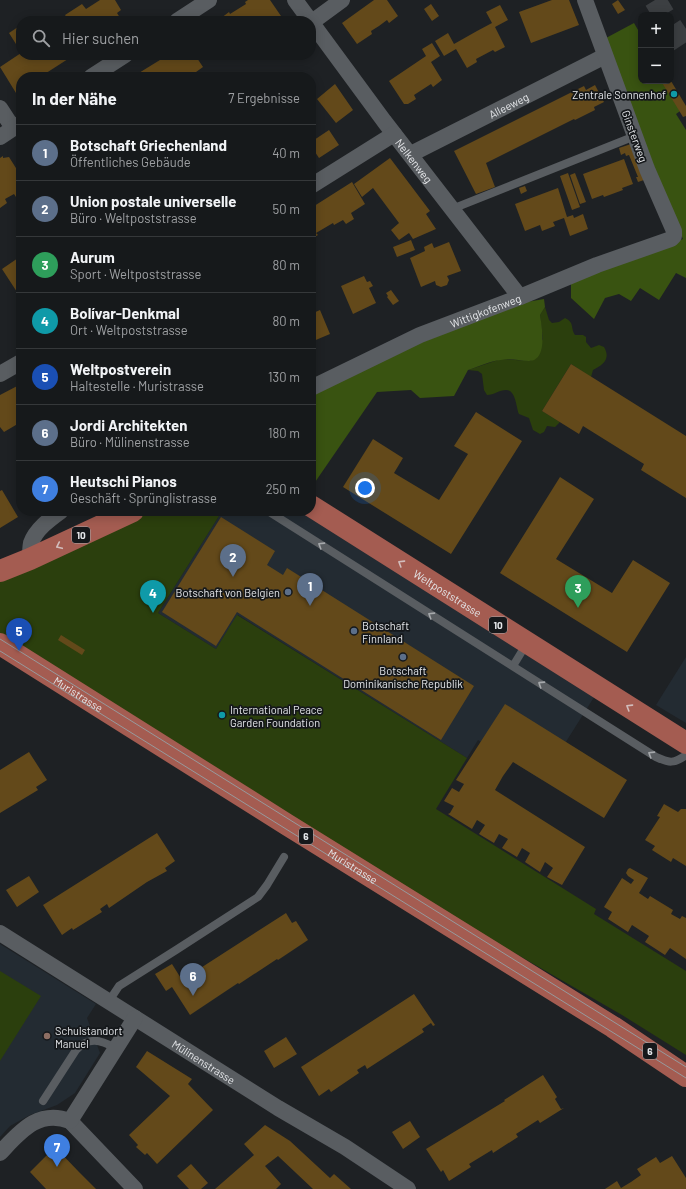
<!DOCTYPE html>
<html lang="de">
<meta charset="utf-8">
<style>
:root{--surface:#16191b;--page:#232628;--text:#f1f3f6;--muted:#9ea0a3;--line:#35383a;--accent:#f59c91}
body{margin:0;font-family:Barlow,sans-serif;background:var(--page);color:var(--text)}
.controls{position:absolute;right:12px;top:12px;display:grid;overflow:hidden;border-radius:8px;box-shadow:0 2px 10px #0003}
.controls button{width:36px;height:36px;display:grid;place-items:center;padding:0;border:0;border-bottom:1px solid var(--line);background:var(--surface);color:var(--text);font:20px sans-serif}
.you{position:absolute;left:365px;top:488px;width:14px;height:14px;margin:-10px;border:3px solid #fff;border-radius:50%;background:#1a73e8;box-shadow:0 0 0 6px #1a73e833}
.badge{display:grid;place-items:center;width:26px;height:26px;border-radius:50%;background:var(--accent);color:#fff;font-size:13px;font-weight:700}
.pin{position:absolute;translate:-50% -33px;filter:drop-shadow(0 1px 2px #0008)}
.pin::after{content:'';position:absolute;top:21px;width:14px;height:12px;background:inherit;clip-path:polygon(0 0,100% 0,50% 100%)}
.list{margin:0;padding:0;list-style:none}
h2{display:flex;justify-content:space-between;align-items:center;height:52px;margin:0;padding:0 16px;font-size:17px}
h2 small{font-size:13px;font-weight:400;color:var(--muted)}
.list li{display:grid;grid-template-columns:26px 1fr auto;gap:12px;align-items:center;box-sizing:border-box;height:56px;padding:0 16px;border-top:1px solid var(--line)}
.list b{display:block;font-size:15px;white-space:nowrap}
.list p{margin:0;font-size:13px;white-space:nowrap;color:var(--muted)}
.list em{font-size:13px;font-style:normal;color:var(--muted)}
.icon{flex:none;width:22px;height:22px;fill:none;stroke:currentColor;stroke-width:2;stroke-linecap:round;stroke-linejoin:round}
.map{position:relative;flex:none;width:686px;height:1189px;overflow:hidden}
.search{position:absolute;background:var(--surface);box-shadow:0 2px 10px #0003;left:16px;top:16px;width:300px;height:44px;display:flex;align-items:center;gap:10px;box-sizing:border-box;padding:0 14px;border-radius:16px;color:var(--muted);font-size:15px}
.panel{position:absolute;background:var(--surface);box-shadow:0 2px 10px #0003;left:16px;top:72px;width:300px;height:444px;border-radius:16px}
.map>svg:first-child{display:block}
</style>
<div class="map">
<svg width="686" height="1189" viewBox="0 0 686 1189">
<rect width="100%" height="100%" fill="#1e2124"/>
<path fill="#232b32" d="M 218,511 L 302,511 L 596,694 L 542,780 L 478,740 L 467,758 L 238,615 L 216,649 L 158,613 L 219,516 Z
M 686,657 L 686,723 L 656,705 Z
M 0,944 L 96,1004 L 87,1018 L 100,1053 L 75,1093 L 57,1105 L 30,1115 L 10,1126 L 0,1137 Z"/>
<path fill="#2b3f0d" d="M 545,307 L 549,320 L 552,323 L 559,322 L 565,318 C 575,323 570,327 575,335 L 583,335 L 586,337 L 586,342 L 591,348 L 599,345 L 604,347 C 611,359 603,365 593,370 L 591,377 L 571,364 L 542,411 L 560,422 L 555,427 L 547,426 L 544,432 L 540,434 L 533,430 L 529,418 L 519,414 C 516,407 516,390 506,390 C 499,390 494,395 487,395 L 484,390 L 482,374 L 478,371 L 468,370 L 501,359 L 531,361 L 543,339 L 540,315 Z
M 142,511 L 218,511 L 219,516 L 158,613 L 216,649 L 237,615 L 467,758 L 436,809 L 596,909 L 594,914 L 686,971 L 686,1055 L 622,1015 L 287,822 L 0,642 L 0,576 Z
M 0,971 L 41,996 L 0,1061 Z"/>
<path fill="#395311" d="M 634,23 L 641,35 L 641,81 L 667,81 L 683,109 L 676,114 L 686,130 L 686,278 L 676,273 L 659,300 L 640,288 L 631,301 L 619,294 L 605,298 L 594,319 L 571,298 L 571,282 L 598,270 L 683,239 L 656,180 L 606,38 Z
M 544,299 L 545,307 L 540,315 C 542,327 548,361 529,361 C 520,361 509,358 501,360 C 490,361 478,367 468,370 L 454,396 L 420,398 L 411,390 L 377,392 L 311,488 L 311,394 L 415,345 L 521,303 Z"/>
<path fill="#63491a" d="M 100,0 L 115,0 L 121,10 L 117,13 L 122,21 L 69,21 L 65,15 L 82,4 L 86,9 Z
M 248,0 L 270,0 L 281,16 L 273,21 L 217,21 L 229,12 L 230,14 L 246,4 L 245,2 Z
M 374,0 L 387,0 L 398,16 L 389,23 L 387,20 L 379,26 L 371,31 L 372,34 L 357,44 L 342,23 Z
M 552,0 L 569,0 L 579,25 L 531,43 L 519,12 Z
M 618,0 L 625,10 L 618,14 L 612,4 Z
M 431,4 L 439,16 L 432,21 L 424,9 Z
M 500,5 L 508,20 L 495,27 L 505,47 L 495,52 L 493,50 L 476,59 L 477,62 L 467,68 L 456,49 L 444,56 L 435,41 L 448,33 L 454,44 L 477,31 L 492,23 L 486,12 Z
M 21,25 L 21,52 L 9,33 Z
M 432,43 L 440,56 L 431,62 L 442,80 L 433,87 L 431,84 L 414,95 L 416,99 L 408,104 L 404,104 L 389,81 L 426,56 L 422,49 Z
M 21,53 L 21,55 L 66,55 L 68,59 L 40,77 L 21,77 L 21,89 L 16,93 L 0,67 Z
M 168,55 L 195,55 L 203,67 L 196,72 L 197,75 L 194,77 L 134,77 L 134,76 Z
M 661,81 L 671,81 L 686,106 L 686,116 L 683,117 Z
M 335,84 L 353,110 L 336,123 L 317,99 Z
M 595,85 L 604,102 L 594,107 L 595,110 L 575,120 L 574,119 L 486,163 L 495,187 L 476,194 L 454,151 L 584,86 L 586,90 Z
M 329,130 L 339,145 L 319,158 L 311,146 L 311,142 Z
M 631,144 L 644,180 L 638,182 L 636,177 L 638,177 L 629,155 L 626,156 L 625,153 L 621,155 L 619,148 Z
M 3,156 L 3,158 L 9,157 L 21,176 L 21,194 L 16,197 L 14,194 L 5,199 L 7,203 L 0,208 L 0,158 Z
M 390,158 L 430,211 L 426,214 L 436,229 L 413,239 L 409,233 L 399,240 L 391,230 L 399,223 L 373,188 L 362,197 L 354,184 Z
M 624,159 L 633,184 L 622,188 L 623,190 L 604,197 L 603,195 L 592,199 L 583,174 Z
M 568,173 L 580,207 L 572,210 L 560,176 Z
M 575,173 L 586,202 L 580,204 L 570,175 Z
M 352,182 L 365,204 L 351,213 L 354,219 L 346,224 L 343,220 L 334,225 L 333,223 L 316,233 L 318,235 L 311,239 L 311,208 Z
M 525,186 L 527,191 L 521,194 L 519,188 Z
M 558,188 L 567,217 L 573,215 L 574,218 L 583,214 L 588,229 L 570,236 L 564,218 L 553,222 L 555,226 L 542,231 L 540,225 L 525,231 L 515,204 Z
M 411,240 L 415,250 L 397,257 L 393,247 Z
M 449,242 L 461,271 L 447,276 L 449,280 L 447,285 L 441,287 L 436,285 L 435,281 L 421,287 L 410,258 L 425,251 L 424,247 L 432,243 L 434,248 Z
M 21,256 L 21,291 L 17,292 L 2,269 Z
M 364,276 L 367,282 L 370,281 L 373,286 L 369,288 L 376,303 L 353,314 L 341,286 Z
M 391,290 L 399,301 L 393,305 L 387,297 L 388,296 L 386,293 Z
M 320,310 L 330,334 L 311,342 L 311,314 Z
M 571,364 L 686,436 L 686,498 L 641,470 L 644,464 L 583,426 L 579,434 L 542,411 Z
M 21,384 L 21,422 L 4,432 L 0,427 L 0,395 Z
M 476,412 L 522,441 L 451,554 L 343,487 L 373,439 L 403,458 L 394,473 L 439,500 L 468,454 L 454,446 Z
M 560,477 L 594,499 L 556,559 L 612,593 L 633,560 L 670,583 L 627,652 L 500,573 Z
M 2,490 L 18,517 L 0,528 L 0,491 Z
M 221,517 L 275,551 L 267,565 L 283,575 L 287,568 L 474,686 L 441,740 L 237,612 L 216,646 L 162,612 Z
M 61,635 L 85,650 L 82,655 L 58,640 Z
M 505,704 L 627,780 L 604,818 L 513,762 L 503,776 L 495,790 L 585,847 L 562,885 L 547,877 L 553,868 L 545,862 L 540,872 L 525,862 L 530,853 L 522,848 L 517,857 L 502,848 L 508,839 L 499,834 L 494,843 L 479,834 L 485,825 L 477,820 L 472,829 L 448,814 L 450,813 L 454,806 L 444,801 L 452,788 L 459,792 L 464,784 L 456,780 Z
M 29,752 L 47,780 L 36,787 L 38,790 L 0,813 L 0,770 Z
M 664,804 L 678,812 L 681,809 L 686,809 L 686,866 L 673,858 L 671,862 L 652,850 L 655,846 L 645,840 L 660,817 L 657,816 Z
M 157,833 L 175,861 L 165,868 L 167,871 L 147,882 L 109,908 L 107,904 L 100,909 L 102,912 L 73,930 L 72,928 L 62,935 L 43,905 Z
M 630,868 L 648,878 L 639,893 L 648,899 L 650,896 L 673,910 L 671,914 L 680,919 L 682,916 L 686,918 L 686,959 L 670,948 L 665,955 L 645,942 L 649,936 L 632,925 L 628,932 L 608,919 L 612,912 L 604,907 L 622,878 L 631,884 L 634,880 L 628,876 L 626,873 L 628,869 Z
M 29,876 L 39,892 L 17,907 L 6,890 Z
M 286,913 L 292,923 L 296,921 L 308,940 L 278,960 L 277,959 L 239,984 L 238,983 L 190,1015 L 172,987 L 166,991 L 155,974 L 172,964 L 182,980 Z
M 414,994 L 435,1025 L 433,1026 L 431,1023 L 422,1029 L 424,1032 L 367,1069 L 365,1065 L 357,1070 L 359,1073 L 331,1092 L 329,1089 L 319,1096 L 301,1067 Z
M 286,1037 L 297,1054 L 274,1068 L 264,1051 Z
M 147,1051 L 192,1079 L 188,1084 L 213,1110 L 157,1164 L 147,1153 L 145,1155 L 136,1147 L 138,1145 L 129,1135 L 170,1096 L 136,1067 Z
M 543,1075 L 557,1097 L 555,1099 L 561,1109 L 564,1108 L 540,1123 L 538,1120 L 516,1134 L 518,1137 L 493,1153 L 492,1150 L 469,1164 L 471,1167 L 449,1181 L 443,1170 L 441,1172 L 426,1149 L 505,1101 L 504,1100 Z
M 410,1121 L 420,1137 L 403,1149 L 392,1132 Z
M 265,1125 L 290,1141 L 330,1178 L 334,1174 L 351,1189 L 313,1189 L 278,1156 L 265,1166 L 281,1184 L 276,1189 L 215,1189 L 254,1155 L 244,1144 Z
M 55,1147 L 79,1172 L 96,1189 L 46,1189 L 30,1172 Z
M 672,1156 L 686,1178 L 686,1189 L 605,1189 L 617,1181 L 621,1188 L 631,1182 L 641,1175 L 637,1169 L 656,1157 L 660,1163 Z
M 191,1164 L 208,1183 L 201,1189 L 189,1189 L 177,1176 Z"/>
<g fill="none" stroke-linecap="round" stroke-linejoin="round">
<path stroke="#3c3f42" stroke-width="22" stroke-dasharray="22 11" stroke-linecap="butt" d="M 655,0 L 664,15
M 671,26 L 686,49"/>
<path stroke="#595d61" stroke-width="8" d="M 452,209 L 635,136
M 268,511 L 656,757 C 669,763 674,764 686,755
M 513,666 L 527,643
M 109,1001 L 119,986 L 176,950 L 258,897 L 267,885 L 284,857
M 43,1101 L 76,1050 C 89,1036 100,1040 116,1048"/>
<g stroke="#595d61" stroke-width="16">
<path id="s1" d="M 295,0 L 384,121 L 520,297"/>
<path d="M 177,21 L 209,0"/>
<path d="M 312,22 L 342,0"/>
<path d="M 91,77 L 125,55"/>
<path d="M 0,108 L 13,128"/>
<path d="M 0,137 L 21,123"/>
<path id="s2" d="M 411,154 L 605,56"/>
<path d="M 311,186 L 394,134"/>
<path d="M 0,374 L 21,362"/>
<path id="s3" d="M 311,388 L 420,335 L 520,297 L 597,265 L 671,239 L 674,236 L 674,231 L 647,169 L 585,0"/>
<path d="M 30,559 C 30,554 30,548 31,543 C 36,529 50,519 61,511"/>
<path id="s4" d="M 0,933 L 278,1108 L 345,1147 L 408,1189"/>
<path d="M 70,1121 L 135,1189"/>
<path d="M 0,1153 C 20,1132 38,1109 70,1121 L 135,1018"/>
</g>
<g stroke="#a45c51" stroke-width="22">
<path id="s5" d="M 311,506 L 686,743"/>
<path d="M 0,571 L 30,559 L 133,511"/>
<path id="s6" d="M 0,644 L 286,824 L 613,1027 L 686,1076"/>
</g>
<path stroke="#979a9d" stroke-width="1" d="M 0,639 L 686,1067
M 0,651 L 686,1078"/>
</g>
<defs><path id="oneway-chevron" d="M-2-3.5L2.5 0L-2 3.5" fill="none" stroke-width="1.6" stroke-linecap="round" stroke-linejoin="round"/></defs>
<g stroke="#a6a9ac">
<use href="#oneway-chevron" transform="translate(321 545) rotate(-148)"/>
<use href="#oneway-chevron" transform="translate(431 615) rotate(-148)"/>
<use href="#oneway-chevron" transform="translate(541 684) rotate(-147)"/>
<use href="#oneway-chevron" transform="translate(651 754) rotate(-148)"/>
</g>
<g stroke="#d2bdbc">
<use href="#oneway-chevron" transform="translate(59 546) rotate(155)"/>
<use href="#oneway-chevron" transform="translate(401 563) rotate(-148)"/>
<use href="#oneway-chevron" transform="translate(629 707) rotate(-148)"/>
</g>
<g fill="#0f9aa8" stroke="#15181b" stroke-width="1.5">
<circle cx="674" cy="94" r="4"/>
<circle cx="222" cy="715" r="4"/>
</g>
<g fill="#5c6f8a" stroke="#15181b" stroke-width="1.5">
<circle cx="288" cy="592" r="4"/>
<circle cx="354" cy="631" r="4"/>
<circle cx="403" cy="657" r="4"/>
</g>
<circle fill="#8d6e63" stroke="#15181b" stroke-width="1.5" cx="47" cy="1036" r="4"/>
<g text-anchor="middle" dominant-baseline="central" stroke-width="3.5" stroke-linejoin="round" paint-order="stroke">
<g fill="#15181b" stroke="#a7a9ac" stroke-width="1">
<rect x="72" y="527" width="18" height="16" rx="3"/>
<rect x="489" y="617" width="18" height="16" rx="3"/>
<rect x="299" y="828" width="14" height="16" rx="3"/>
<rect x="643" y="1043" width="14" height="16" rx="3"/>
</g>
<g font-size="10" font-weight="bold" fill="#e5e7ea">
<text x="81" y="535">10</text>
<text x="498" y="625">10</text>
<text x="306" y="836">6</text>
<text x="650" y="1051">6</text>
</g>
<g font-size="11" fill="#e5e7ea" stroke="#15181b" text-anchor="start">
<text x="666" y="94" text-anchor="end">Zentrale Sonnenhof</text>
<text x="280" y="592" text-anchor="end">Botschaft von Belgien</text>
<text x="362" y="625">Botschaft<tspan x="362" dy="13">Finnland</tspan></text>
<text x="403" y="670" text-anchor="middle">Botschaft<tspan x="403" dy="13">Dominikanische Republik</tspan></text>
<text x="230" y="709">International Peace<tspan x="230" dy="13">Garden Foundation</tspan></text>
<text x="55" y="1030">Schulstandort<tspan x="55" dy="13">Manuel</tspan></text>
</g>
<g font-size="11" fill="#e5e7ea" stroke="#15181b">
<text stroke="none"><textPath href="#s2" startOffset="109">Alleeweg</textPath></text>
<text transform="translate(635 136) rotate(70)">Ginsterweg</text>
<text stroke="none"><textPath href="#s1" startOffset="200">Nelkenweg</textPath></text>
<text stroke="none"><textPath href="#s3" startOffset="191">Wittigkofenweg</textPath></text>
<text stroke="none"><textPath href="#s5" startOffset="162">Weltpoststrasse</textPath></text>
<text stroke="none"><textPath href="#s6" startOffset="93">Muristrasse</textPath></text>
<text stroke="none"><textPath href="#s6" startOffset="417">Muristrasse</textPath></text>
<text stroke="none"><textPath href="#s4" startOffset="241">Mülinenstrasse</textPath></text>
</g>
</g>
</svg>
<div class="controls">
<button>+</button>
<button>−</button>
</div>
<div class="you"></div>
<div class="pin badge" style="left:310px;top:606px;background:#5c6f8a">1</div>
<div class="pin badge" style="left:233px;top:577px;background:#5c6f8a">2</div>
<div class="pin badge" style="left:578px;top:608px;background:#2e9e5b">3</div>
<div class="pin badge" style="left:153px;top:613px;background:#0f9aa8">4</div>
<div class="pin badge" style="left:19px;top:651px;background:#1a4fb4">5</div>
<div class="pin badge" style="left:193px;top:996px;background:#5c6f8a">6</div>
<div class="pin badge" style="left:57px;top:1167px;background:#3f7fe0">7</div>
<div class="search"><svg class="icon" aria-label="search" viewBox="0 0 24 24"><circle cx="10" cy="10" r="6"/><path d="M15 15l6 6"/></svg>Hier suchen</div>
<section class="panel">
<h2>In der Nähe<small>7 Ergebnisse</small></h2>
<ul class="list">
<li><span class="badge" style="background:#5c6f8a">1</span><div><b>Botschaft Griechenland</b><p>Öffentliches Gebäude</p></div><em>40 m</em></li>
<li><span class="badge" style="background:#5c6f8a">2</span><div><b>Union postale universelle</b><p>Büro · Weltpoststrasse</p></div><em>50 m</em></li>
<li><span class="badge" style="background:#2e9e5b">3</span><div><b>Aurum</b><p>Sport · Weltpoststrasse</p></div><em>80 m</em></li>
<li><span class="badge" style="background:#0f9aa8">4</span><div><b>Bolívar-Denkmal</b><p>Ort · Weltpoststrasse</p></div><em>80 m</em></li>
<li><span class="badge" style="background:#1a4fb4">5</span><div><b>Weltpostverein</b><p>Haltestelle · Muristrasse</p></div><em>130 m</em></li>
<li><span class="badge" style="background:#5c6f8a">6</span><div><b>Jordi Architekten</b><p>Büro · Mülinenstrasse</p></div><em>180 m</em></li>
<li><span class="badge" style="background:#3f7fe0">7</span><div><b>Heutschi Pianos</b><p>Geschäft · Sprünglistrasse</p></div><em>250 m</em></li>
</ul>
</section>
</div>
